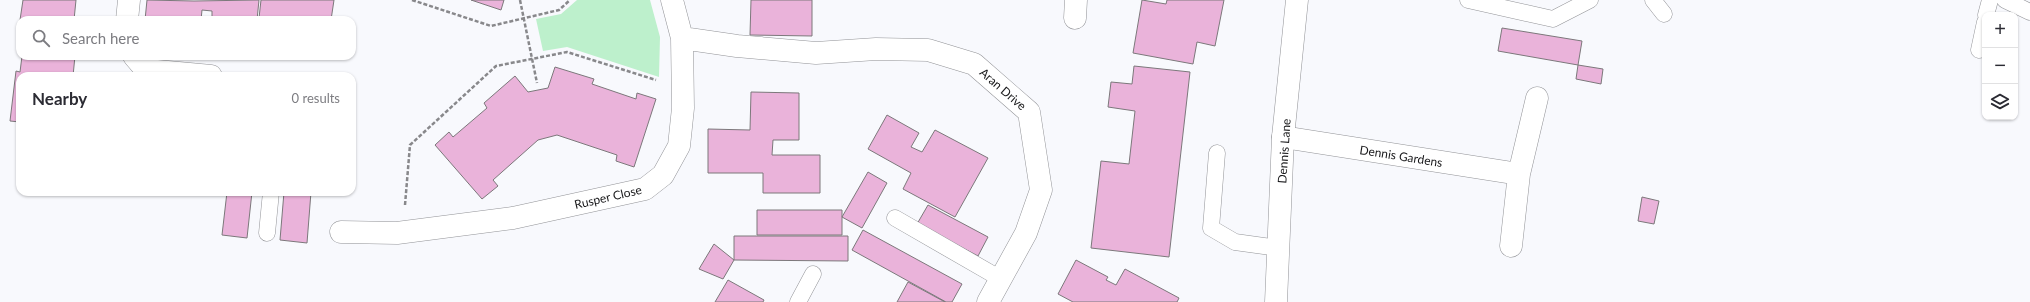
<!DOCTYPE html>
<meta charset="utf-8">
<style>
:root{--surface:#fff;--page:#f7f7f7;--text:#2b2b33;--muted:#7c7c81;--line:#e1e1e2}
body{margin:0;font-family:Lato,sans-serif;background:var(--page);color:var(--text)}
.controls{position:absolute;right:12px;top:12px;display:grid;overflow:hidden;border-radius:8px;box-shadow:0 1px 3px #0004}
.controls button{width:36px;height:36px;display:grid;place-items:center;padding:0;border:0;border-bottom:1px solid var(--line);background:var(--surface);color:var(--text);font:20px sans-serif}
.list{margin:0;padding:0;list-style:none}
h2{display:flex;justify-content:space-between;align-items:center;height:52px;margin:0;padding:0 16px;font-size:17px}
h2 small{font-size:13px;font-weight:400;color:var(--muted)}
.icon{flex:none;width:22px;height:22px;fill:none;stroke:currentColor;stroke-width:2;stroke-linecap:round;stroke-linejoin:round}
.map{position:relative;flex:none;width:2030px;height:302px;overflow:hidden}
.search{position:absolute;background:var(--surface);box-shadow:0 1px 3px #0004;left:16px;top:16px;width:340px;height:44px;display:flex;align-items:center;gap:10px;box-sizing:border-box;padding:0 14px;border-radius:12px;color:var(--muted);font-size:15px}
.panel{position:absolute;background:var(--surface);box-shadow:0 1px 3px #0004;left:16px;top:72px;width:340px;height:124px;border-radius:12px}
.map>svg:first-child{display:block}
</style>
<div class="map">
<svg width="2030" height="302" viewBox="0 0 2030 302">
<rect width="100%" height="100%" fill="#f8f9fd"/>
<path fill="#bdf0cc" d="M 577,0 L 650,0 L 660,37 L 659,77 L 567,47 L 543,51 L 536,19 L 561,14 Z"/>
<path fill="#eab3da" stroke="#7c787b" d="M 23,0 L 76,0 L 74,20 L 20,20 Z
M 147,0 L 194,1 L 259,0 L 257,20 L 212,18 L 212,11 L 202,10 L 201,20 L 145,20 Z
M 261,0 L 334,0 L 331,20 L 262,20 L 263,18 L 259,18 Z
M 471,0 L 504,0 L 501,10 Z
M 751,0 L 812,0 L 812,36 L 750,35 Z
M 1142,0 L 1166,4 L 1167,0 L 1224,0 L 1215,46 L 1197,42 L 1193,64 L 1133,53 Z
M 1502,28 L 1582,41 L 1578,65 L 1498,51 Z
M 22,56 L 75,56 L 73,76 L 20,76 L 20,122 L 10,121 L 16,71 L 20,72 Z
M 1578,65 L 1603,69 L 1601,84 L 1576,79 Z
M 1134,66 L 1190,72 L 1169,257 L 1091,248 L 1101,161 L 1129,164 L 1135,111 L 1108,107 L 1111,82 L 1132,84 Z
M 555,67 L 594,79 L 592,84 L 636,99 L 637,93 L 656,99 L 634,167 L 616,161 L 617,155 L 557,135 L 538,140 L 493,180 L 498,186 L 482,199 L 435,145 L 449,132 L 453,137 L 487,108 L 484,103 L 515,76 L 528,92 L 548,88 Z
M 751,92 L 799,93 L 799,140 L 773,140 L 772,155 L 820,155 L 820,193 L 763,193 L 763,173 L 708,173 L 708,129 L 750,130 Z
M 887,115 L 919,133 L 911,147 L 922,152 L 935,130 L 988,158 L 955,217 L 903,189 L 911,173 L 868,149 Z
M 868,172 L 887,183 L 862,228 L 842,217 Z
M 227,192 L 252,192 L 247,238 L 222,235 Z
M 284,192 L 311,192 L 307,243 L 280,240 Z
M 1642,197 L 1659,201 L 1654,224 L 1638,221 Z
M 928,205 L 988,237 L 978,256 L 917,224 Z
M 757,210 L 842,210 L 842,235 L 757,235 Z
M 863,230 L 962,284 L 952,302 L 946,302 L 852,250 Z
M 734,236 L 848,236 L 848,261 L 734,260 Z
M 714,244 L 734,260 L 723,279 L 699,269 Z
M 1076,260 L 1108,277 L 1106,280 L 1116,285 L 1125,269 L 1179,298 L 1177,302 L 1073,302 L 1058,294 Z
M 728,280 L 764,300 L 763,302 L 715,302 Z
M 908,282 L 945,302 L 897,302 Z"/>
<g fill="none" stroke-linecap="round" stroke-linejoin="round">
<g stroke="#929397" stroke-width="17">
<path id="service" d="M 1468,0 L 1553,19 L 1590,0
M 1653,0 L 1664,14
M 2005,0 L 2030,12
M 1986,15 L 1990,0
M 1979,50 L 1985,22
M 1217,153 L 1211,228 L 1235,242 L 1278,248
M 895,218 L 1001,279
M 267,233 L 271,192
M 798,302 L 813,274"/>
</g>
<g stroke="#929397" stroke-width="23">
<path id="minor" d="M 1075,18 L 1076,0
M 127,20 L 129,0
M 682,38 L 737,46 L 816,53 L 876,49 L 928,50 L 974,64 L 1029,112 L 1041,190 L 1026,233 L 988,302
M 134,56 L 146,70 L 211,76
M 1283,137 L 1519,174
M 341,232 L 397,233 L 513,218 L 645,189 L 663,175 L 679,146 L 683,108 L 682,38 L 672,0
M 1511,246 L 1519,174 L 1537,98"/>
</g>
<g stroke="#929397" stroke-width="23">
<path id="tertiary" d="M 1276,302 L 1283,137 L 1297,0"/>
</g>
<path stroke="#88888b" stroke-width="2.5" stroke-dasharray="4 2" stroke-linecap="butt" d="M 412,0 L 491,26 L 559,10 L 570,0
M 520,0 L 537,83
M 405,205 L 410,145 L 496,66 L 567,52 L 656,80"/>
<use href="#service" stroke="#fff" stroke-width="16"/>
<use href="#minor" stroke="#fff" stroke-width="22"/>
<use href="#tertiary" stroke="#fff" stroke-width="22"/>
</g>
<g text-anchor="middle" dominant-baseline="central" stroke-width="4" stroke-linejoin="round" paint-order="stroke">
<g font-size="12" fill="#18181a" stroke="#fff">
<text transform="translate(1003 89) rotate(41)">Aran Drive</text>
<text transform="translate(1284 151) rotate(-86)">Dennis Lane</text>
<text transform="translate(1401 156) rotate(9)">Dennis Gardens</text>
<text transform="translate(608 197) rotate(-13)">Rusper Close</text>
</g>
</g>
</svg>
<div class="controls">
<button>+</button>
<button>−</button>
<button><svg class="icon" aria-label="layers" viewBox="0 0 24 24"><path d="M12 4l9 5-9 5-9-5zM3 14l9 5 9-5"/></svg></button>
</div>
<div class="search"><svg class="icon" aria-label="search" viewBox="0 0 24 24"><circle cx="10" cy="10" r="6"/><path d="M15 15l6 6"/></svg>Search here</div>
<section class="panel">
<h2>Nearby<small>0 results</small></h2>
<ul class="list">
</ul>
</section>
</div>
